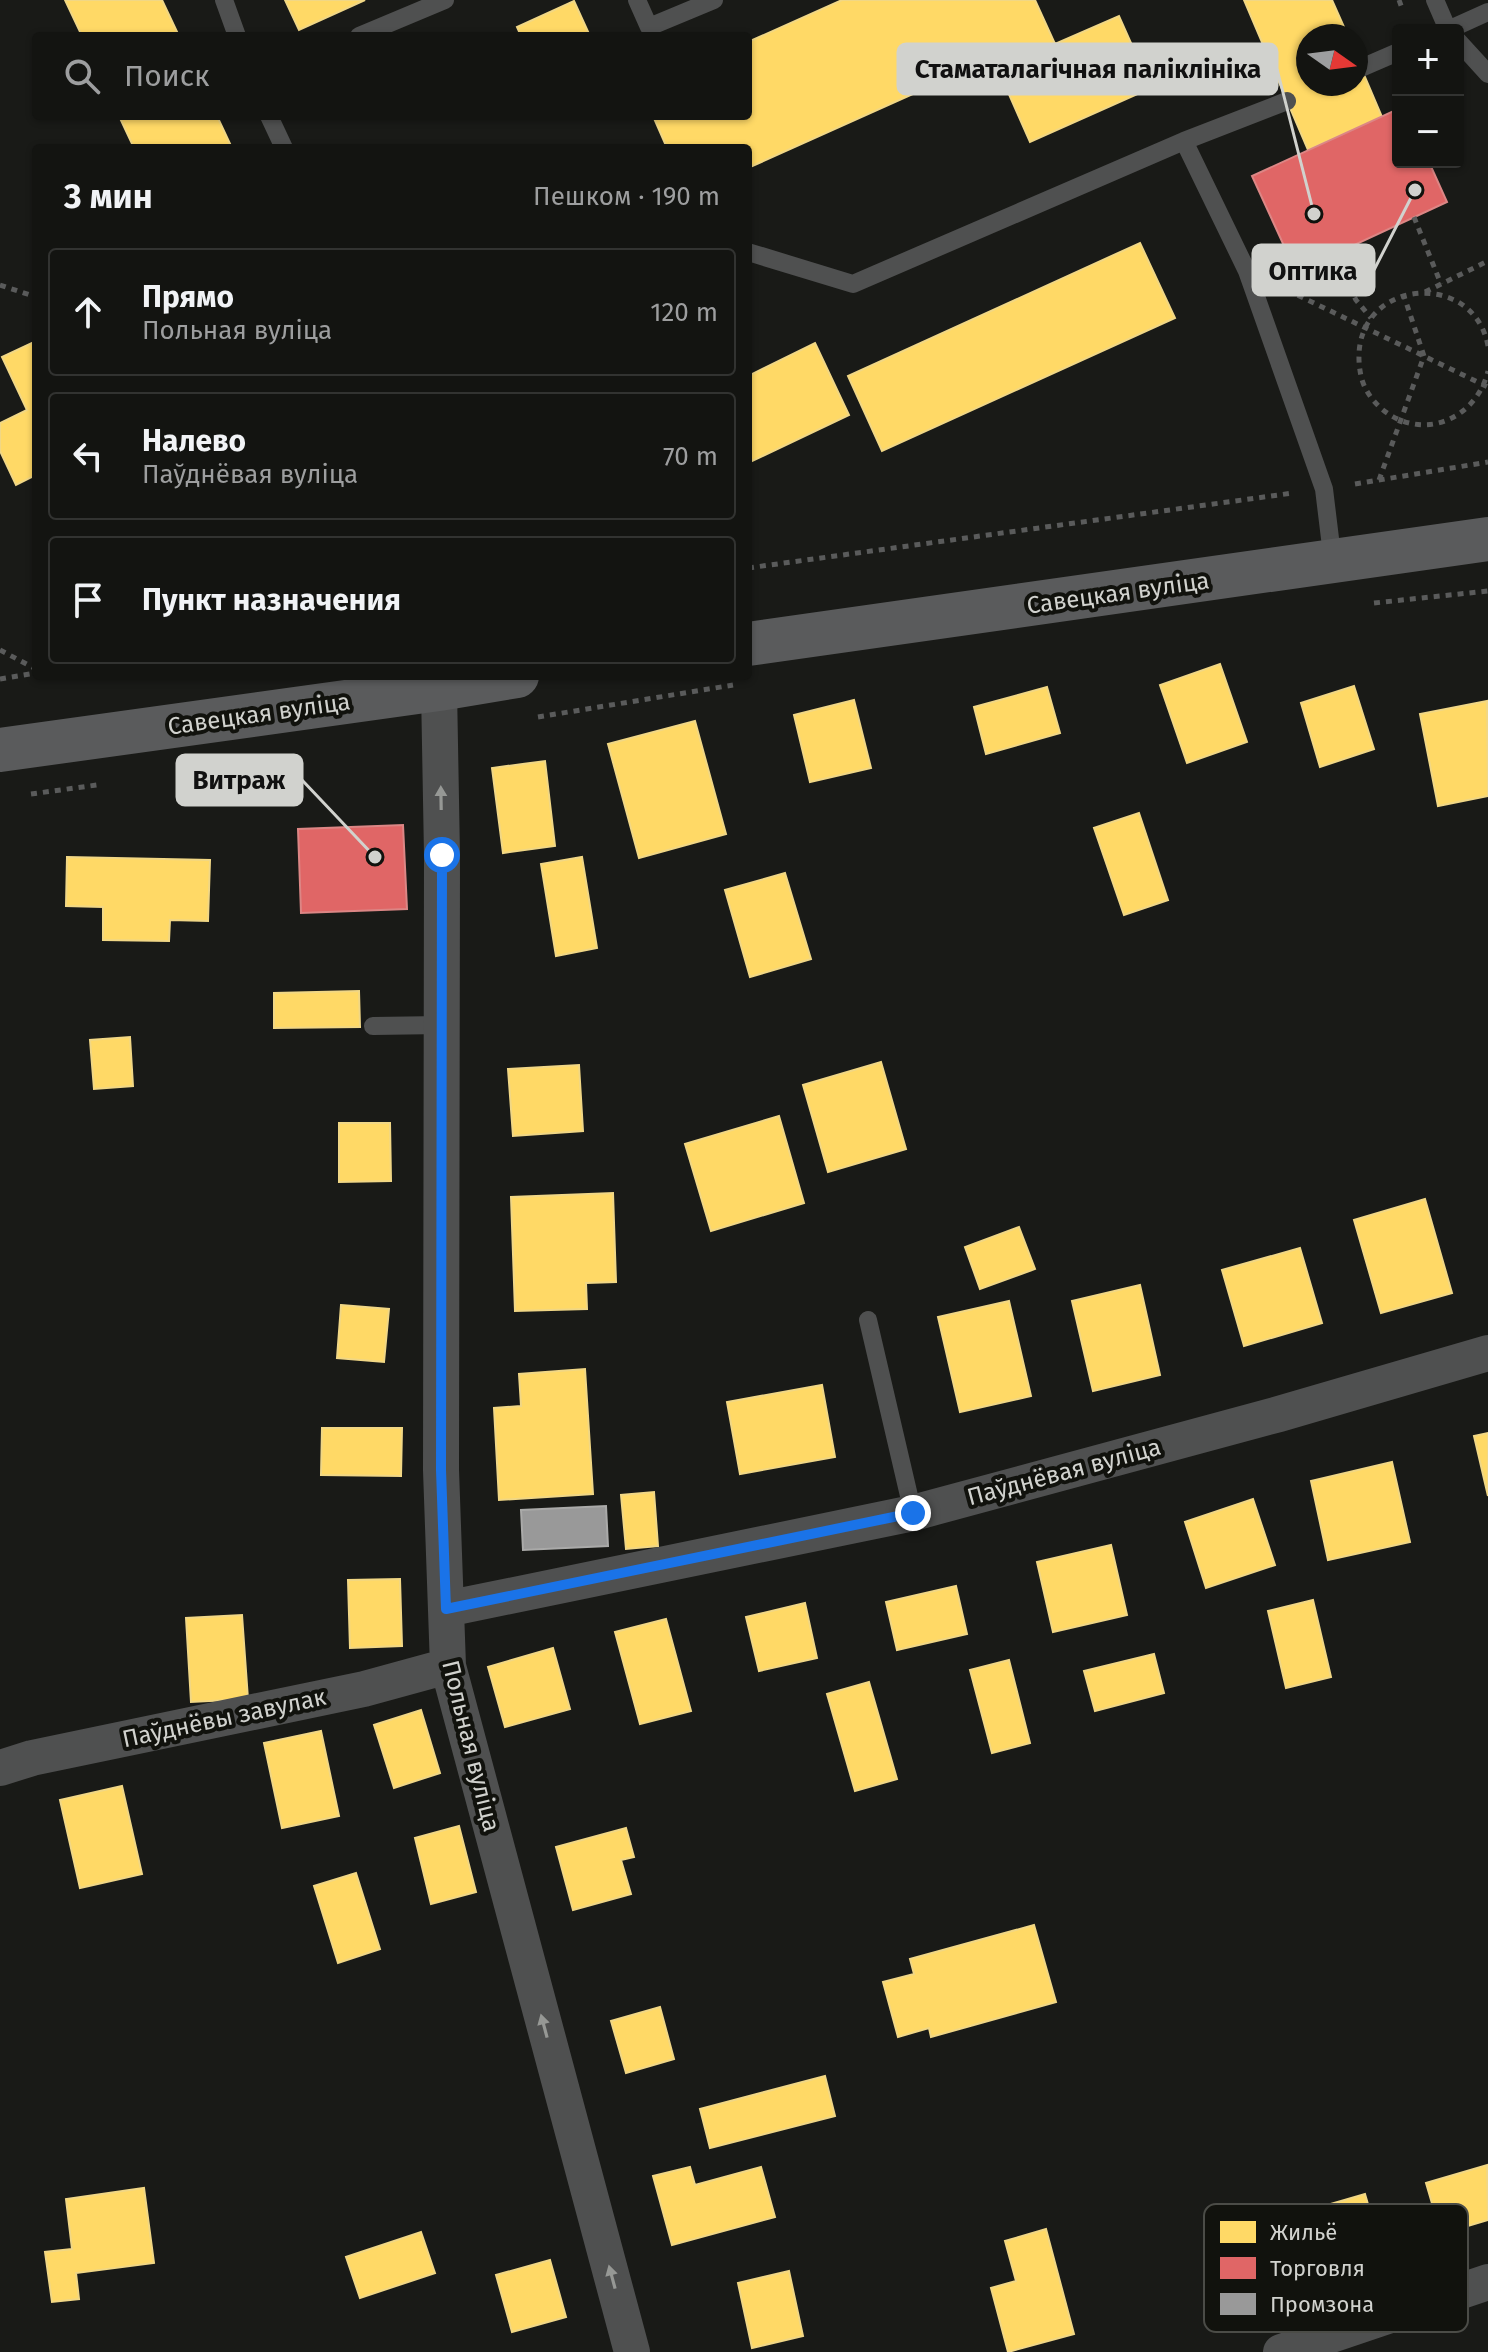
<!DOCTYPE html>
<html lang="ru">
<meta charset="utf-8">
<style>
:root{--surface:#131411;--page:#1c1d1a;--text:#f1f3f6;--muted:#9d9e9f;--line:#323331}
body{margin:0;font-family:"Fira Sans",sans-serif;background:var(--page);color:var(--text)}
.controls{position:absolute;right:24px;top:24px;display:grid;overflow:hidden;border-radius:8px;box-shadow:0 2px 6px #0004}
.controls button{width:72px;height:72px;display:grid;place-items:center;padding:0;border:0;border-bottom:2px solid var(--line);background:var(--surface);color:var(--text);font:40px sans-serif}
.compass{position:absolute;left:1296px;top:24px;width:72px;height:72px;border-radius:50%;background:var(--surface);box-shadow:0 2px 6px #0004;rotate:104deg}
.stop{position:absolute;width:24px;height:24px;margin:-18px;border:6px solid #1a73e8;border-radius:50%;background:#fff}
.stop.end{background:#1a73e8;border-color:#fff;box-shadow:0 2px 8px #0008}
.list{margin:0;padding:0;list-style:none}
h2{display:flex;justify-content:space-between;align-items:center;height:104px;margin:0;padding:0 32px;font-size:34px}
h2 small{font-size:26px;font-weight:400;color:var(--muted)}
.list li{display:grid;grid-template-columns:52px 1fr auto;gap:24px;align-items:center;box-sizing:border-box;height:128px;margin:0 16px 16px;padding:0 16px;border:2px solid var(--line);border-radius:8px}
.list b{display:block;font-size:30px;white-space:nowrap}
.list p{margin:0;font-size:26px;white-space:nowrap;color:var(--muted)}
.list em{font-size:26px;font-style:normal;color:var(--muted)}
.icon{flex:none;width:44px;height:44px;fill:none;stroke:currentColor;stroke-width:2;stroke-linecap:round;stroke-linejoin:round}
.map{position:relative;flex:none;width:1488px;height:2352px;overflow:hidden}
.search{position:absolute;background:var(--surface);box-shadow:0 2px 6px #0004;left:32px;top:32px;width:720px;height:88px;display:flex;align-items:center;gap:20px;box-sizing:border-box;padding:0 28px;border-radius:8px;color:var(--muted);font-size:30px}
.panel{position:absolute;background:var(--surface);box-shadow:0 2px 6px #0004;left:32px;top:144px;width:720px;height:536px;border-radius:8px}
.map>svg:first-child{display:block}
</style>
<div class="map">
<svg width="1488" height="2352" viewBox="0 0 1488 2352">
<rect width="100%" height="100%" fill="#191a17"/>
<path fill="#ffd966" stroke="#f1d785" stroke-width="2" d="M 65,0 L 162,0 L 179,36 L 82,36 Z
M 285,0 L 365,0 L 299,30 Z
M 842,0 L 1035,0 L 1055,44 L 1119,16 L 1151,88 L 1030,142 L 993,58 L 748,168 L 748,148 L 667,148 L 653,116 L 748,116 L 748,42 Z
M 1244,0 L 1332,0 L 1348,36 L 1308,36 L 1308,84 L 1356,84 L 1356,56 L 1382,117 L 1308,150 Z
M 574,1 L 590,36 L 521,36 L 517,27 Z
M 119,116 L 217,116 L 232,148 L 134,148 Z
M 1140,243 L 1175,318 L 882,451 L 848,376 Z
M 36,341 L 36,475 L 16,485 L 0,451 L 0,423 L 27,410 L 2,357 Z
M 815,343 L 849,415 L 748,463 L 748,376 Z
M 1220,664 L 1247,742 L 1187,763 L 1160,685 Z
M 1354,686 L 1374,749 L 1320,767 L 1301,703 Z
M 1047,687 L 1060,733 L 986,754 L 974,707 Z
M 854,700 L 871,768 L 810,782 L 794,715 Z
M 1487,701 L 1488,796 L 1438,806 L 1420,714 Z
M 695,721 L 726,834 L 639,858 L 608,744 Z
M 545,761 L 555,846 L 503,853 L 492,768 Z
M 1139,813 L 1168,900 L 1124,915 L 1094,828 Z
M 67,857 L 210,860 L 208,921 L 170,920 L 169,941 L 103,940 L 103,907 L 66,906 Z
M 582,857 L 597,948 L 556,956 L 541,864 Z
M 785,873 L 811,959 L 750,977 L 725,890 Z
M 359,991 L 360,1027 L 274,1028 L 274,993 Z
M 130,1037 L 133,1086 L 94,1089 L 90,1040 Z
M 881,1062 L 906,1149 L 828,1172 L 803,1085 Z
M 579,1065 L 583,1131 L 513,1136 L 508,1069 Z
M 779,1116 L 804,1203 L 711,1231 L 685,1144 Z
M 339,1123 L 390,1123 L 391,1181 L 339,1182 Z
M 613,1193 L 616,1282 L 586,1283 L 587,1309 L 515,1311 L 511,1197 Z
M 1425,1199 L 1452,1293 L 1381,1313 L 1354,1220 Z
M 1019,1227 L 1035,1269 L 980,1289 L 965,1247 Z
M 1300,1248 L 1322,1323 L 1244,1346 L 1222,1270 Z
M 1140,1285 L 1160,1375 L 1093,1391 L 1072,1301 Z
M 1009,1301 L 1031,1396 L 960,1412 L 938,1317 Z
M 341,1305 L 389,1309 L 384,1362 L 337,1358 Z
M 585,1369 L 593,1494 L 499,1500 L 494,1408 L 521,1406 L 519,1374 Z
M 822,1385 L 835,1457 L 740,1474 L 727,1402 Z
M 322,1428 L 402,1428 L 401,1476 L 321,1475 Z
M 1488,1433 L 1488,1496 L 1474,1436 Z
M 1392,1462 L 1410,1542 L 1328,1560 L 1311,1481 Z
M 654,1492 L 658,1546 L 626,1549 L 621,1495 Z
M 1253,1499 L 1275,1565 L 1206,1588 L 1185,1522 Z
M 1111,1545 L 1127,1615 L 1053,1632 L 1037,1562 Z
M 400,1579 L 402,1646 L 350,1648 L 348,1580 Z
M 956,1586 L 967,1634 L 897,1650 L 886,1602 Z
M 1313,1600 L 1331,1677 L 1286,1688 L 1268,1611 Z
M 805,1603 L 817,1658 L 759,1671 L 746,1617 Z
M 242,1615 L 248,1699 L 191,1702 L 186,1618 Z
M 666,1619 L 691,1711 L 640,1724 L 615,1632 Z
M 553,1648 L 570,1709 L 505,1727 L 488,1667 Z
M 1154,1654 L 1164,1693 L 1095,1711 L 1084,1671 Z
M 1009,1660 L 1030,1743 L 992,1753 L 970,1670 Z
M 869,1682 L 897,1779 L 855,1791 L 827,1694 Z
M 421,1710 L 440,1773 L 394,1788 L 374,1725 Z
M 321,1731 L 339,1816 L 282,1828 L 264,1743 Z
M 122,1786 L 142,1874 L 80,1888 L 60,1800 Z
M 459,1826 L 476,1892 L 431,1904 L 415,1838 Z
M 626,1828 L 634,1857 L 621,1860 L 631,1894 L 573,1910 L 556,1847 Z
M 356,1873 L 380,1949 L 338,1963 L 314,1886 Z
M 1034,1925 L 1056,2002 L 931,2037 L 929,2028 L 898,2037 L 883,1982 L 914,1974 L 910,1959 Z
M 660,2007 L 674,2059 L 626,2073 L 611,2021 Z
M 825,2076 L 835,2116 L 710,2148 L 700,2109 Z
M 1487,2165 L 1488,2220 L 1441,2234 L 1426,2183 Z
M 690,2167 L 695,2185 L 761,2167 L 775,2217 L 672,2245 L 653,2176 Z
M 144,2188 L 154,2263 L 76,2273 L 79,2299 L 52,2302 L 45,2252 L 72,2249 L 66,2199 Z
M 1365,2194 L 1384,2259 L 1336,2273 L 1317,2208 Z
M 1046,2229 L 1074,2334 L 1008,2352 L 991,2288 L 1016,2281 L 1005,2241 Z
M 421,2232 L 435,2273 L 360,2298 L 346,2257 Z
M 550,2260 L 566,2317 L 512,2332 L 496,2275 Z
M 789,2271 L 803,2336 L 752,2348 L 738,2283 Z"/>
<path fill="#e06666" stroke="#dc8685" stroke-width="2" d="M 1398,109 L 1398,162 L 1429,162 L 1447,202 L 1296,272 L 1252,176 Z
M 403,825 L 407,909 L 301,913 L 298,829 Z"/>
<path fill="#999" stroke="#aaaaa9" stroke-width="2" d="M 606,1506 L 608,1546 L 523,1550 L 521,1510 Z"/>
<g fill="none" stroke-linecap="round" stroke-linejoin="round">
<path stroke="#5a5b5b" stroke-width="5" stroke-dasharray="6 6" stroke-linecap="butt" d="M 1399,0 L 1403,11
M 1414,217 L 1441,284
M 1332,255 L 1356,300 L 1371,318
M 0,285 L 36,297
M 1287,290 L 1488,387
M 1425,292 L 1488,261
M 1488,346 C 1473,264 1341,280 1361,376 C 1365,395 1382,413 1400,420 C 1439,436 1479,410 1488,371
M 1379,480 L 1424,356 L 1404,296
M 1355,484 L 1488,462
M 748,568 L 1293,493
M 1374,603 L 1488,591
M 0,650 L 36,669
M 0,679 L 36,673
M 538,717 L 733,685
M 31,794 L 97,785"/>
<path stroke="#4f5050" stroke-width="18" d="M 224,0 L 237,36
M 637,0 L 649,27 L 714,0
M 1435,0 L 1448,30
M 1448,30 L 1488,12
M 359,36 L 445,0
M 1458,41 L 1488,74
M 1361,68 L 1398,52
M 1287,101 L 1184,141 L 1247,271 L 1324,489 L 1333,563
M 269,116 L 284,148
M 748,252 L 853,284 L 1184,141
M 373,1026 L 442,1025
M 868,1320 L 913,1513"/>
<path stroke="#4f5050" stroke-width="36" d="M 439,689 L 442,855 L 441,1470 L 448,1666 L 632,2352
M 446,1609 L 913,1513 L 1279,1414 L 1488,1353
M 0,1768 L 32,1758 L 364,1689 L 448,1666
M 1281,2352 L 1488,2282"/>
<path stroke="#5a5b5c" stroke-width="44" d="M 748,644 L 1488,539
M 0,750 L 439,689 L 517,676"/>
</g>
<defs><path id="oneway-solid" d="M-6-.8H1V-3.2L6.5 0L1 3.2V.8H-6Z" transform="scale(2)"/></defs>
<g fill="#969895">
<use href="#oneway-solid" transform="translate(441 798) rotate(-91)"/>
<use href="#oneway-solid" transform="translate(544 2026) rotate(-105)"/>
<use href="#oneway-solid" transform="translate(612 2277) rotate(-105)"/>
</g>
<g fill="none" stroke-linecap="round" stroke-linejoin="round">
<path stroke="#1a73e8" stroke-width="10" d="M 442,855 L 441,1470 L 446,1609 L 913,1513"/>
</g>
<g text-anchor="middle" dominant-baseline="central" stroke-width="8" stroke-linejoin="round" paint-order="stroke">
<g font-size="24" fill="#d1d2ce" stroke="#11120d">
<text transform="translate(1118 593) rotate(-8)">Савецкая вуліца</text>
<text transform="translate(259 714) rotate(-8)">Савецкая вуліца</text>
<text transform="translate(1064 1472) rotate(-15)">Паўднёвая вуліца</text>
<text transform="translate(224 1718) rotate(-12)">Паўднёвы завулак</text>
<text transform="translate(471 1746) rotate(76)">Польная вуліца</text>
</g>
</g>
<rect x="1204" y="2204" width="264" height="128" rx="12" fill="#11120d" stroke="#4b4c47" stroke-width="2"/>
<rect x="1220" y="2221" width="36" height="22" fill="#ffd966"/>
<rect x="1220" y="2257" width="36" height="22" fill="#e06666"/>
<rect x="1220" y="2293" width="36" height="22" fill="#999"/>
<g font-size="22" fill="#d1d2ce">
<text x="1270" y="2240">Жильё</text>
<text x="1270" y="2276">Торговля</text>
<text x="1270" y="2312">Промзона</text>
</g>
<path fill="none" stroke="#d1d2ce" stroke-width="3" d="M1314 214L1277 69M1415 190L1374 270M375 857L302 780"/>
<g fill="#d1d2ce" stroke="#11120d" stroke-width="3">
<circle cx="1314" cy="214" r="8"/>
<circle cx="1415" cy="190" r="8"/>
<circle cx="375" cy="857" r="8"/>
</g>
<g fill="#d1d2ce" stroke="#d1d2ce" stroke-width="3">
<rect x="898" y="44" width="379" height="50" rx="8"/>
<rect x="1253" y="245" width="121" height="50" rx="8"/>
<rect x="177" y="755" width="125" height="50" rx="8"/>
</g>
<g font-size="26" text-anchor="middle" font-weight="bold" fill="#111">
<text x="1088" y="78">Стаматалагічная паліклініка</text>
<text x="1313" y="280">Оптика</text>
<text x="239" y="789">Витраж</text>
</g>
</svg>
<div class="controls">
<button>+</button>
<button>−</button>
</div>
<svg class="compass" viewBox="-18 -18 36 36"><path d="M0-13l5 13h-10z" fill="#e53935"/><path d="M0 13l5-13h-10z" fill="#9d9e9f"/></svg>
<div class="stop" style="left:442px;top:855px"></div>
<div class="stop end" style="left:913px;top:1513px"></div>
<div class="search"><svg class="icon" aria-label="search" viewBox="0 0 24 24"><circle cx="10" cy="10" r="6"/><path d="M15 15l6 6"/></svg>Поиск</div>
<section class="panel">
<h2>3 мин<small>Пешком · 190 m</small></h2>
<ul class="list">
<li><svg class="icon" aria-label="ahead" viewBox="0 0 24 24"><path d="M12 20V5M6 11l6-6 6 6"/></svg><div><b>Прямо</b><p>Польная вуліца</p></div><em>120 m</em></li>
<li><svg class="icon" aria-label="left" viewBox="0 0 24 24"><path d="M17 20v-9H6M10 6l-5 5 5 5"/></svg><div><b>Налево</b><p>Паўднёвая вуліца</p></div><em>70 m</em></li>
<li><svg class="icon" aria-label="arrive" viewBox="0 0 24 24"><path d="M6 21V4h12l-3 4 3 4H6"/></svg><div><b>Пункт назначения</b></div></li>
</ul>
</section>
</div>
